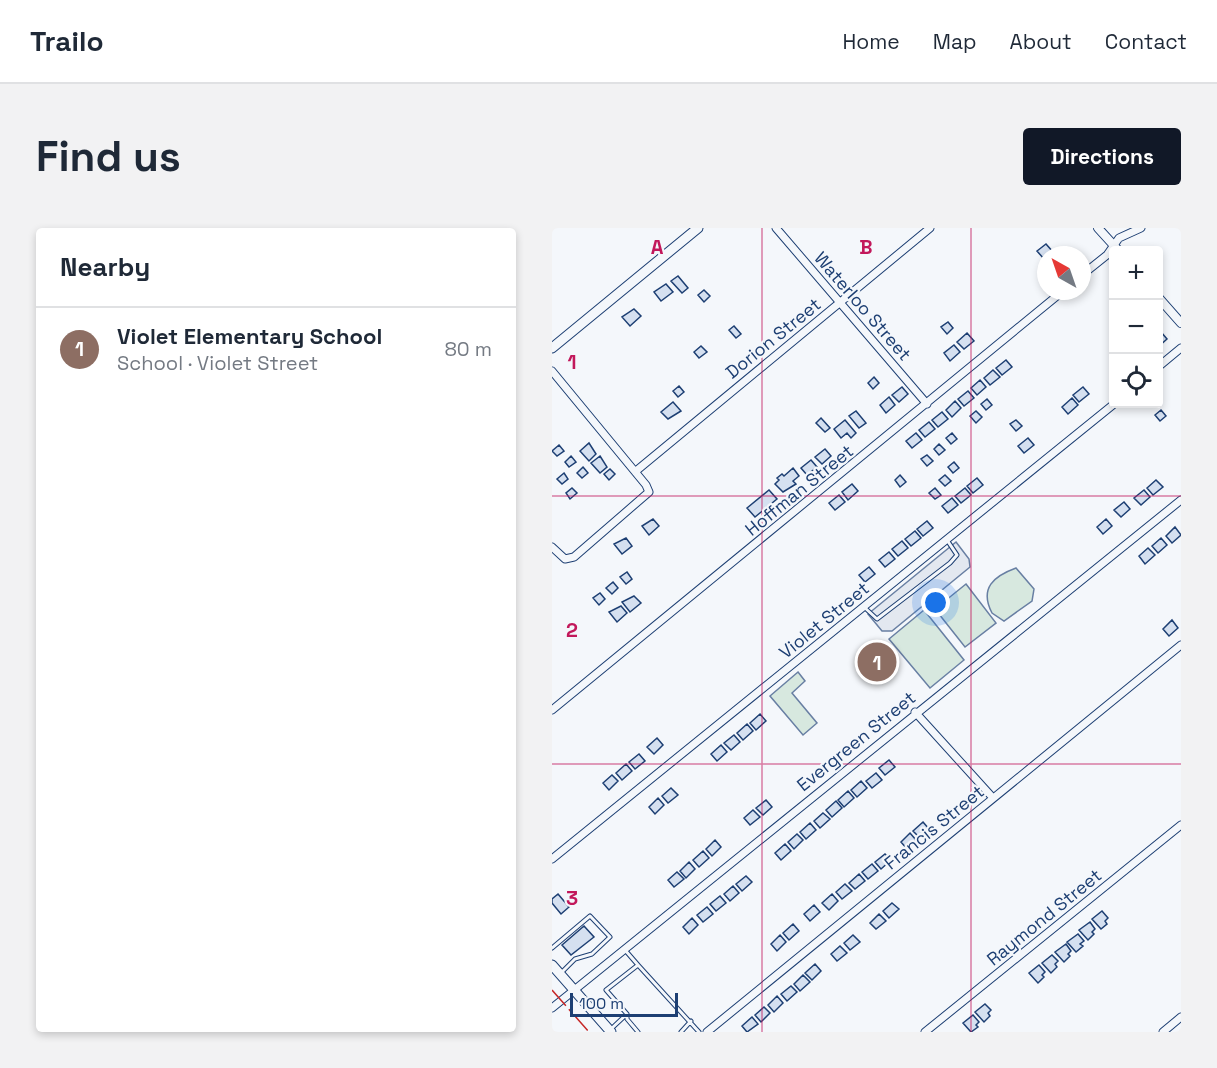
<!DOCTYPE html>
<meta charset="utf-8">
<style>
:root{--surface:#fff;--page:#f2f2f3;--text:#1f2937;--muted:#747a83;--line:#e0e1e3;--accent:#111827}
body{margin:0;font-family:"Space Grotesk",sans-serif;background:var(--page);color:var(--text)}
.controls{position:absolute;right:18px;top:18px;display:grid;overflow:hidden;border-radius:6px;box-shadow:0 3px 9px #0003}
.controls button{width:54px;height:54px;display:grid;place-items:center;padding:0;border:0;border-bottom:2px solid var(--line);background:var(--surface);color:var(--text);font:30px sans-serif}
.compass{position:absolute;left:485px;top:18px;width:54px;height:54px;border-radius:50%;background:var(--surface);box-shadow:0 3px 9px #0003;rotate:320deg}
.scale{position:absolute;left:18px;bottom:15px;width:108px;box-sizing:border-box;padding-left:6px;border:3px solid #1d3f73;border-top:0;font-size:16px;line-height:21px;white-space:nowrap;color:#1d3f73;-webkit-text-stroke:4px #f4f7fb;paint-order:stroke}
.you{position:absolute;left:384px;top:375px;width:21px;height:21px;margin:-15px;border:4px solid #fff;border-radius:50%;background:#1a73e8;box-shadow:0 0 0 9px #1a73e833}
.badge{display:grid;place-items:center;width:39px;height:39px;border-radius:50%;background:var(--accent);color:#fff;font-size:20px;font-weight:700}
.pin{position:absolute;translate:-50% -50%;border:3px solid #fff;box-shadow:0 2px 6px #0006}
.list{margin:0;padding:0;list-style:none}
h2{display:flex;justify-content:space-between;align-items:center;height:78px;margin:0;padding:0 24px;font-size:26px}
h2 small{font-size:20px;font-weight:400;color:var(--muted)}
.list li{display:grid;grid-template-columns:39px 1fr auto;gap:18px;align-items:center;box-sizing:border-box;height:84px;padding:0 24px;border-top:2px solid var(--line)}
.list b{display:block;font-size:22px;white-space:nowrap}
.list p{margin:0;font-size:20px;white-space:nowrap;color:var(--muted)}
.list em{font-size:20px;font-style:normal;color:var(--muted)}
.icon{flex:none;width:33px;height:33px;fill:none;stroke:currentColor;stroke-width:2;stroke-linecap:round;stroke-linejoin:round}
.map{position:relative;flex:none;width:629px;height:804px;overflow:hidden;border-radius:6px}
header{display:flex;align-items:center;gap:36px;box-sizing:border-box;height:84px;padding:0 30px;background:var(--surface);border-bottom:2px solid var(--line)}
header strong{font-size:28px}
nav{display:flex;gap:33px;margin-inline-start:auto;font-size:21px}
.intro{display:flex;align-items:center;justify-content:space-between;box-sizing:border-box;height:144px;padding:0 36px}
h1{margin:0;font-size:42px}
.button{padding:15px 27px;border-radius:6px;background:var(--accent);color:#fff;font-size:21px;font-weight:700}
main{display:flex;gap:36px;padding:0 36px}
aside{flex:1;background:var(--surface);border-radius:6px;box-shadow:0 3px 9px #0003}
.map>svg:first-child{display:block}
</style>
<header>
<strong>Trailo</strong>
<nav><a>Home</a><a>Map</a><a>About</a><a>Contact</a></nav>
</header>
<div class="intro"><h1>Find us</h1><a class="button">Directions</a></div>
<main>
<aside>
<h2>Nearby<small></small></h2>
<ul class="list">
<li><span class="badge" style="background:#8d6e63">1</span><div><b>Violet Elementary School</b><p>School · Violet Street</p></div><em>80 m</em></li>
</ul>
</aside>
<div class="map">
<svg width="629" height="804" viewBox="0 0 629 804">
<rect width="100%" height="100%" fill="#f4f7fb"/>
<path fill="#d7e8df" stroke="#687fa3" stroke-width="1.5" d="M 464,340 L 482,361 L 480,373 L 452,393 L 440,385 C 427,360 442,348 464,340 Z
M 414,356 L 444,395 L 413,419 L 383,381 Z
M 372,382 L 412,432 L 378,460 L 337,411 Z
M 246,444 L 253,453 L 240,465 L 265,495 L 251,507 L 218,468 Z"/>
<path fill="#e3e8f0" stroke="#687fa3" stroke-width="1.5" d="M 404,314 L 417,331 L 418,339 L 340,403 L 330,403 L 316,386 Z"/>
<path fill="#d5e0f0" stroke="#1d3f73" stroke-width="1.5" d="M 494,16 L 501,24 L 492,31 L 485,23 Z
M 126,48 L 136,60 L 130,65 L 119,53 Z
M 114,56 L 121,64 L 109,73 L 102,64 Z
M 152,62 L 158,68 L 152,74 L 146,67 Z
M 82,81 L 89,88 L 78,98 L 70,89 Z
M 396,94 L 401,100 L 395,106 L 389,99 Z
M 182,98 L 189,106 L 184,110 L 177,102 Z
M 609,104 L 615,111 L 606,119 L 606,106 Z
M 415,105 L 422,113 L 412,121 L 405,114 Z
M 402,117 L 408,124 L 398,133 L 392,125 Z
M 149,118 L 155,124 L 147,130 L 142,124 Z
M 454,132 L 460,139 L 450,147 L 444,140 Z
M 441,142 L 448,149 L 438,157 L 432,150 Z
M 322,149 L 327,155 L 321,161 L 316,155 Z
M 428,152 L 434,159 L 425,167 L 419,160 Z
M 127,158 L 132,164 L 126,169 L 121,163 Z
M 350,159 L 356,166 L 347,174 L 340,167 Z
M 531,159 L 537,166 L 527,174 L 521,167 Z
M 416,163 L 422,170 L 412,178 L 406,171 Z
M 337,169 L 343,177 L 334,185 L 328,177 Z
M 520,170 L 526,177 L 516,186 L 510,179 Z
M 435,171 L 440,177 L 434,182 L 429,176 Z
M 403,173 L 409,180 L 400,189 L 394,182 Z
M 121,174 L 129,183 L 116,191 L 109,184 Z
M 609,182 L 614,188 L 608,193 L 603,187 Z
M 304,183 L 314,195 L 307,200 L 297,188 Z
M 424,183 L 430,189 L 424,195 L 418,188 Z
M 390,184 L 396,191 L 386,199 L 380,192 Z
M 269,190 L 278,200 L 273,204 L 264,195 Z
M 293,192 L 304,205 L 299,210 L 295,205 L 289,210 L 282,201 Z
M 464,192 L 470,198 L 464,203 L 458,196 Z
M 377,194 L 383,201 L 373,209 L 367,202 Z
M 364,205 L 370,212 L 360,220 L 354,213 Z
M 400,205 L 405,211 L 399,216 L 394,210 Z
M 476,210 L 482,217 L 472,225 L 466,218 Z
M 37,215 L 44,226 L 37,233 L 28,223 Z
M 387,216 L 393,222 L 387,227 L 382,221 Z
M 7,217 L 12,223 L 5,228 L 0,223 Z
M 273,221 L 279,228 L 270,236 L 263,229 Z
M 375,227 L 381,233 L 375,238 L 369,231 Z
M 19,228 L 24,234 L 17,239 L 13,234 Z
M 48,228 L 55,239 L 48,245 L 39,235 Z
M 259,232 L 265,239 L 255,247 L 249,240 Z
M 402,234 L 407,240 L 401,245 L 396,239 Z
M 31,239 L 36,245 L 30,250 L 25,245 Z
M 241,240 L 247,248 L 241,253 L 244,256 L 231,264 L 223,256 L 227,252 L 225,250 L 230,246 L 232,248 Z
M 58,241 L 63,246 L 57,252 L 52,246 Z
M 12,245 L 16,251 L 10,256 L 5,251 Z
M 348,247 L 354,254 L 348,259 L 343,252 Z
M 393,247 L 399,253 L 393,258 L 387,252 Z
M 425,250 L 431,257 L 421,265 L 415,258 Z
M 604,252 L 611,259 L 601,267 L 595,260 Z
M 300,256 L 306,263 L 296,272 L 290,264 Z
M 20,260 L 25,265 L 18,271 L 14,265 Z
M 383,260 L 389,267 L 383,271 L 377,265 Z
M 413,260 L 419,267 L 409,275 L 403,268 Z
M 217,262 L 225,271 L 203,289 L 195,280 Z
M 592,262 L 598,269 L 589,277 L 582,270 Z
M 287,267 L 293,274 L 283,282 L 277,275 Z
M 400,270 L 406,277 L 396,285 L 390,278 Z
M 572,274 L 578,281 L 569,289 L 562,282 Z
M 101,291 L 107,298 L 97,307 L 90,298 Z
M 554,291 L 560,298 L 551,306 L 545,299 Z
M 375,293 L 381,300 L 371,308 L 365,301 Z
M 623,299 L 629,307 L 620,315 L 614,308 Z
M 363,303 L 369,310 L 359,318 L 353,311 Z
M 74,310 L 80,318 L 70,326 L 62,316 Z
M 609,310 L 615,317 L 606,325 L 600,318 Z
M 350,313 L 356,320 L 346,328 L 340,321 Z
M 596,320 L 603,327 L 593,336 L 587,328 Z
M 337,324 L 343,331 L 333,339 L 327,332 Z
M 317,339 L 323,346 L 313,354 L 307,347 Z
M 75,344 L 80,351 L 74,356 L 68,349 Z
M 61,354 L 66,360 L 60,366 L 54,360 Z
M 48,365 L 53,371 L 47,377 L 41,370 Z
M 82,368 L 89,375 L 78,384 L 70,374 Z
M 69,378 L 75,385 L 65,394 L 57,384 Z
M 620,392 L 626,400 L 617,408 L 611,401 Z
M 208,486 L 214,493 L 204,502 L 198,495 Z
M 195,496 L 201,503 L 191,512 L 185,505 Z
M 182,507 L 188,514 L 179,522 L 172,515 Z
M 105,510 L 111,517 L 102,526 L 95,519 Z
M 169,517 L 175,524 L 165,533 L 159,526 Z
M 87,526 L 93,533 L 83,541 L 77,534 Z
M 337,532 L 343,539 L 333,547 L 327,540 Z
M 74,536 L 80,543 L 70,552 L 64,545 Z
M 324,545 L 330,552 L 320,560 L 314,553 Z
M 60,547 L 66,553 L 57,562 L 51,555 Z
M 309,553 L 315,560 L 305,569 L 299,562 Z
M 119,560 L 126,567 L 116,575 L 110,568 Z
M 296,563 L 302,570 L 292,579 L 286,572 Z
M 106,570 L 112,577 L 103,586 L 97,579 Z
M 214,572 L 220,579 L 211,587 L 204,580 Z
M 284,573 L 290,580 L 280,589 L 274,582 Z
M 201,582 L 208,589 L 198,597 L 192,590 Z
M 271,585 L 278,591 L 268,600 L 262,593 Z
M 371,594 L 377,601 L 368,610 L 361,603 Z
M 258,595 L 264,602 L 254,611 L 248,604 Z
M 358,605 L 364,612 L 355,621 L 349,614 Z
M 245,606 L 251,612 L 242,621 L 236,614 Z
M 163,612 L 169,619 L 160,628 L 154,621 Z
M 233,616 L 239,623 L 229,632 L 223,625 Z
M 151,623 L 157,630 L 147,639 L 141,632 Z
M 333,626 L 339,632 L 329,641 L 323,634 Z
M 137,634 L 143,641 L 134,650 L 128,643 Z
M 320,636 L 326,643 L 316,651 L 310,644 Z
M 125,644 L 132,651 L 122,659 L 116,652 Z
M 307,646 L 313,653 L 303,661 L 297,655 Z
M 194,648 L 200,654 L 190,663 L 184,656 Z
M 293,656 L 300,663 L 290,671 L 284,664 Z
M 181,658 L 187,665 L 178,673 L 172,666 Z
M 6,666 L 17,679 L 9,686 L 0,675 L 0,671 Z
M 280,666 L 286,673 L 277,682 L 270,675 Z
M 168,668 L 174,675 L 164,683 L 158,676 Z
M 340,675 L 347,681 L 337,690 L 331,683 Z
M 262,677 L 268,684 L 258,693 L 252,686 Z
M 155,679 L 161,686 L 151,694 L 145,687 Z
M 550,683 L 556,690 L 553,693 L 555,696 L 549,701 L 540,691 Z
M 327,686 L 334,693 L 324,701 L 318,695 Z
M 140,690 L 146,697 L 137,706 L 131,699 Z
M 538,694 L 543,701 L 540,704 L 542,706 L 536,712 L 527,702 Z
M 241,696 L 247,703 L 237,712 L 231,705 Z
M 32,698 L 42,709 L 19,727 L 10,717 Z
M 526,706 L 532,713 L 528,716 L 531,718 L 524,724 L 515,714 Z
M 228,707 L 234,714 L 225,723 L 219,716 Z
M 301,707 L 308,714 L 298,722 L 292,715 Z
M 514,716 L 519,723 L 516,726 L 518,728 L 512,734 L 503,724 Z
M 288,718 L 295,725 L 285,733 L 279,726 Z
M 500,727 L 506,733 L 503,736 L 505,739 L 499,745 L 490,735 Z
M 263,736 L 269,743 L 260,752 L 253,745 Z
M 487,737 L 493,744 L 490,747 L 492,749 L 486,755 L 477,745 Z
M 251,747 L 258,754 L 248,763 L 242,756 Z
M 239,758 L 245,764 L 235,773 L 229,766 Z
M 225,768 L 231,775 L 222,784 L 216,777 Z
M 433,776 L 439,782 L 436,785 L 438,788 L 432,794 L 423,784 Z
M 212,779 L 218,785 L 209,794 L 203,787 Z
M 421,787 L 427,794 L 424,797 L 426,799 L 419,804 L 411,795 Z
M 200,789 L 206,796 L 195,804 L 190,798 Z"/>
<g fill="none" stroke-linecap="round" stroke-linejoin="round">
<g stroke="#1d3f73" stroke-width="5">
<path id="service" d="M 312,379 L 325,391 L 398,335 L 405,327 L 395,312
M 0,720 L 38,688 L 58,709 L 40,726 L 23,731 L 9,745
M 86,737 L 147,804
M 75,786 L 75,791 L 86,804
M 59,801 L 75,786 L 54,762 L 86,737 L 73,722
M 129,804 L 139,793"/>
</g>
<g stroke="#1d3f73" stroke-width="9">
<path id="minor" d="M 224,0 L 375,176
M 530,47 L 555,27 L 567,10 L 589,0
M 606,139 L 629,120
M 0,143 L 94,257 L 97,264 L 22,329 L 13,331 L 0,319
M 84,243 L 378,0
M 0,482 L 511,63
M 363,484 L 441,570
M 0,631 L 562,176
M 0,780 L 629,272
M 155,804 L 629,417
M 373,804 L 629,597
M 611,804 L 629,789"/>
</g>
<g stroke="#1d3f73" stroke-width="10">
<path id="tertiary" d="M 546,0 L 566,22
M 606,69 L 629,95"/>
</g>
<g stroke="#1d3f73" stroke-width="11">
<path id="secondary" d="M 0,120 L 146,0
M 0,737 L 59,804"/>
</g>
<use href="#service" stroke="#f4f7fb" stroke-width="3"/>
<use href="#minor" stroke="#f4f7fb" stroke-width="7"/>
<use href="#tertiary" stroke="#f4f7fb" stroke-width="8"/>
<use href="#secondary" stroke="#f4f7fb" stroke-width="9"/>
<path stroke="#c62828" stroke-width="1.5" stroke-dasharray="21 4.5 3 4.5" stroke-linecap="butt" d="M 0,762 L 37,804"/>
</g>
<path fill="none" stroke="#c2185b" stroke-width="1.5" stroke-opacity="0.55" d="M 210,0 L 210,804M 419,0 L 419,804M 0,268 L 629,268M 0,536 L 629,536"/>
<g text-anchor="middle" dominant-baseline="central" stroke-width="4.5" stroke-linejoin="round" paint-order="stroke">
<g font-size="18" fill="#1d3f73" stroke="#f4f7fb">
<text transform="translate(311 78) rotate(49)">Waterloo Street</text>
<text transform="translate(221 110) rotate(-39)">Dorion Street</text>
<text transform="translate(247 262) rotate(-39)">Hoffman Street</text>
<text transform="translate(272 392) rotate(-39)">Violet Street</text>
<text transform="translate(304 513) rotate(-39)">Evergreen Street</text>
<text transform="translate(382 599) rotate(-39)">Francis Street</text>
<text transform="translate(492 689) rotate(-39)">Raymond Street</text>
</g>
</g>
<g font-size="20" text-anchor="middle" font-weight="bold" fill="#c2185b" stroke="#f4f7fb" stroke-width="4.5" stroke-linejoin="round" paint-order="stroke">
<text x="105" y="26">A</text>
<text x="314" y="26">B</text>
<text x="20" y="141">1</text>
<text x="20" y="409">2</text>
<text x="20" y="677">3</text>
</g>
</svg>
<div class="controls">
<button>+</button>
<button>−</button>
<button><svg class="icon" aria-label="locate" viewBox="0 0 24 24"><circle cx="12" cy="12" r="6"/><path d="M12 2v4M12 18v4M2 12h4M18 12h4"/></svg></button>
</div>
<svg class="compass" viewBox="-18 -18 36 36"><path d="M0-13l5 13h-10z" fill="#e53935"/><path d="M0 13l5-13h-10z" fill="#747a83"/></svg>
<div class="scale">100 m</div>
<div class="you"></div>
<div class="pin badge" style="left:325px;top:434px;background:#8d6e63">1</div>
</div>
</main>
